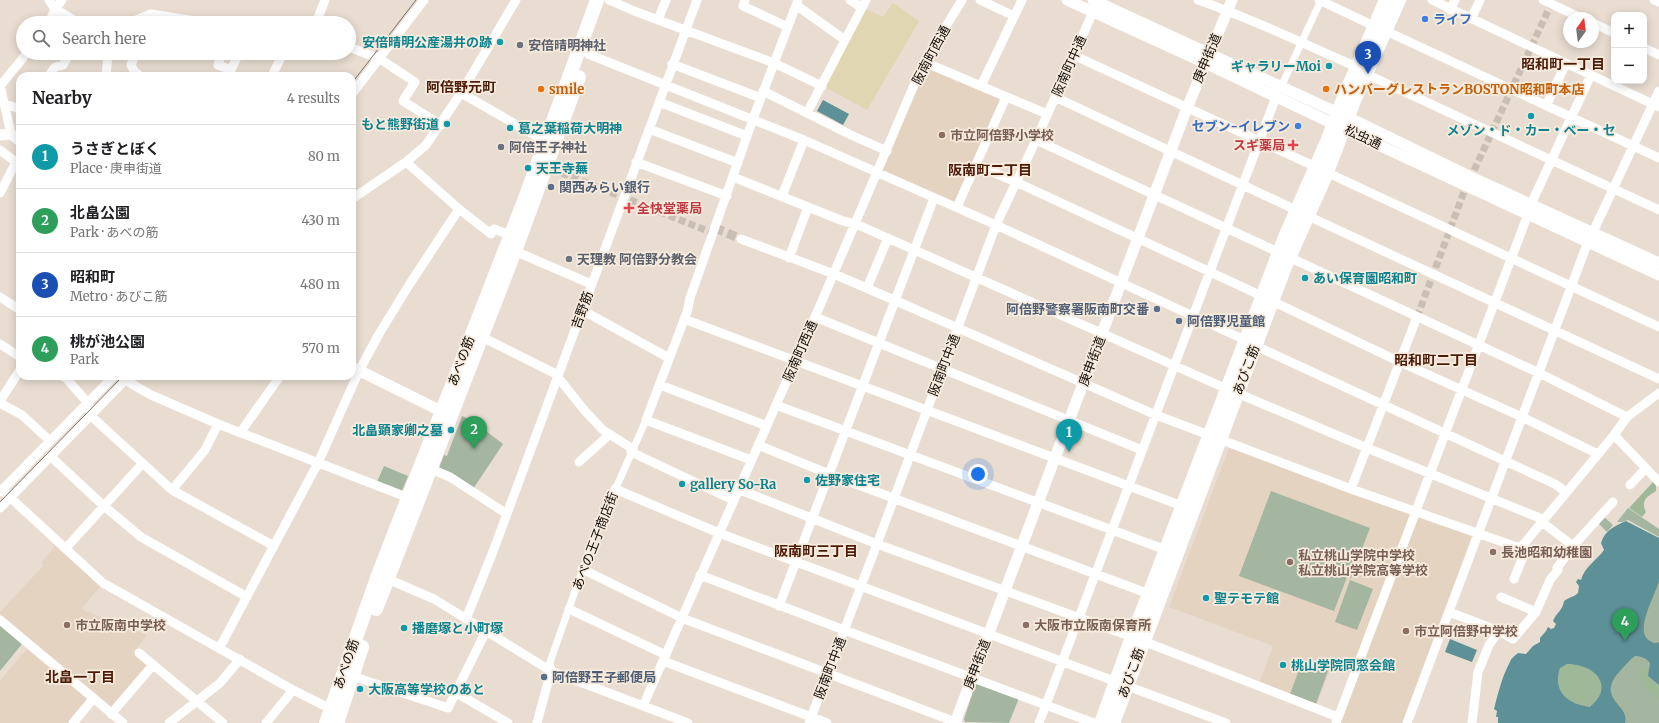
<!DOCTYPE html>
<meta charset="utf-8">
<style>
:root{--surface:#fff;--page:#f2f2f2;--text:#202124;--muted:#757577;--line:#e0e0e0;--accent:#a84316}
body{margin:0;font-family:Merriweather,"Noto Sans JP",serif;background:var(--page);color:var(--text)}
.controls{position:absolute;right:12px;top:12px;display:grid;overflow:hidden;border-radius:8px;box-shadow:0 2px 10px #0003}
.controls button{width:36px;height:36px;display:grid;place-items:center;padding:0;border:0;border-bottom:1px solid var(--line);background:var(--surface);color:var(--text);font:20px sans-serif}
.compass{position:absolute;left:1563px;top:12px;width:36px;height:36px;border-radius:50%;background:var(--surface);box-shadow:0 2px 10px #0003;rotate:14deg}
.you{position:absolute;left:978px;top:474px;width:14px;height:14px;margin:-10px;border:3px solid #fff;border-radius:50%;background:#1a73e8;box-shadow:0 0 0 6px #1a73e833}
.badge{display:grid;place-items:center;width:26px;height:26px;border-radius:50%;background:var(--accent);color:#fff;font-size:13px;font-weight:700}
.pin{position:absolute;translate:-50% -33px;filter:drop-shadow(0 1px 2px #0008)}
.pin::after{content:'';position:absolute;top:21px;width:14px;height:12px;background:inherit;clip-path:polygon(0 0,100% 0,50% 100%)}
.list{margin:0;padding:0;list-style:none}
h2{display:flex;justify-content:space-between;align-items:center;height:52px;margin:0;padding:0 16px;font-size:17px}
h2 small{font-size:13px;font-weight:400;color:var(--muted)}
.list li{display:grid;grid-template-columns:26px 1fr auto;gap:12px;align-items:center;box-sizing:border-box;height:64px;padding:0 16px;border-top:1px solid var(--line)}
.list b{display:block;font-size:15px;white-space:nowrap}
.list p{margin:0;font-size:13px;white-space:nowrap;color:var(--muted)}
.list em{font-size:13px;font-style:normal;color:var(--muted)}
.icon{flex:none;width:22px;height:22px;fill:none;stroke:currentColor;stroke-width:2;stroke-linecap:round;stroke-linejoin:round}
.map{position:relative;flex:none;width:1659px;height:723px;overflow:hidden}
.search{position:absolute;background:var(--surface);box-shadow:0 2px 10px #0003;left:16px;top:16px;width:340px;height:44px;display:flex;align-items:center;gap:10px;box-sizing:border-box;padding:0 14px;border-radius:22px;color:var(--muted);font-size:15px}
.panel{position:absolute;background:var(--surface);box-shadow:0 2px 10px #0003;left:16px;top:72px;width:340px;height:308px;border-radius:12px}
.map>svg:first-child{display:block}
</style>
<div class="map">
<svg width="1659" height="723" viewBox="0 0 1659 723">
<rect width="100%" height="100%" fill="#e9ddd1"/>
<path fill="#e4d3c1" d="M 927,66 L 1002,99 L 957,204 L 881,171 Z
M 1229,448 L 1409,513 L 1411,517 L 1352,673 L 1332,666 L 1316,705 L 1259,683 L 1273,646 L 1169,607 Z
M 1418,516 L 1471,535 L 1471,539 L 1402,723 L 1340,723 Z
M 55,546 L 101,586 L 81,609 L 147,635 L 134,652 L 148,665 L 112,707 L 0,614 L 0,612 L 43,566 L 42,562 Z
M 28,647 L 87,698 L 88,702 L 70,723 L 0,723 L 0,681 Z"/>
<path fill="#a4b5a0" d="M 462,416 L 473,421 L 503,444 L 473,489 L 439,468 L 444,455 L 447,456 Z
M 384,466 L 408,476 L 401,493 L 376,484 Z
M 1271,491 L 1370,528 L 1351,578 L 1347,577 L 1334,611 L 1239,576 Z
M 1628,508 L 1659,529 L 1659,537 L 1628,520 L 1622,522 L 1617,522 Z
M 1603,516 L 1613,525 L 1607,532 L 1599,524 Z
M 1659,549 L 1659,723 L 1558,723 L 1546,669 Z
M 1350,580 L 1373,589 L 1357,630 L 1335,622 Z
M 0,625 L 22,644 L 0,671 Z
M 1303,659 L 1328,671 L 1316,704 L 1290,694 Z
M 976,683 L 1019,698 L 1009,723 L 965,722 L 964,719 Z"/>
<path fill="#9fb998" d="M 1654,481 L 1656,486 L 1656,491 C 1648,496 1640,500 1646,512 L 1642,517 L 1629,508 Z
M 1567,664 C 1594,664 1616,685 1590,707 C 1567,704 1552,692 1560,668 Z
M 1643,667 L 1647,669 L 1647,677 L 1659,687 L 1659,699 C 1647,691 1635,682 1643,667 Z"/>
<path fill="#e0d6b1" d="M 893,3 L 919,21 L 867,110 L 825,87 L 866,9 L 883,17 Z"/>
<path fill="#5e9097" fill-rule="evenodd" d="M 823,100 L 849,114 L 843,125 L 817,111 Z
M 1626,521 L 1659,538 C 1659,550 1659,569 1659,581 C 1656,594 1633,632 1650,641 C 1654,643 1655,644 1659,642 L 1659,685 L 1648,676 L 1650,663 C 1646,658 1641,656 1635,656 C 1629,660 1625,666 1620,671 C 1594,699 1631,705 1625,723 L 1498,723 L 1498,717 L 1496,717 L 1497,711 L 1494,709 C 1498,694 1502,676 1510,662 C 1511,658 1515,656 1518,653 L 1526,654 L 1533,646 L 1540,642 L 1540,638 L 1546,631 L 1548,627 L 1551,629 L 1554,628 L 1556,624 L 1553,621 C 1556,613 1563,610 1564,601 C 1569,597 1574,597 1578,593 L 1579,586 L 1576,582 L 1578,579 L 1581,580 C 1584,567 1597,560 1604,550 L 1601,543 C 1605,530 1615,526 1626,521 ZM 1567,664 C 1594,664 1616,685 1590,707 C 1568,704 1552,692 1560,668 Z
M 1450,639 L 1477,650 L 1472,662 L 1445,652 Z"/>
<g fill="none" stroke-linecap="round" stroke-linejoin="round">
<path stroke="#c9beb3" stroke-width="7" stroke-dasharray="7 3.5" stroke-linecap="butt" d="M 552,169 L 713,233
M 1417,317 L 1464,192 L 1553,0"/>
<path stroke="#c9beb3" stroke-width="9" stroke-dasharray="9 4.5" stroke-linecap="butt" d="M 715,228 L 741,239"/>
<path stroke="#fff" stroke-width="7" d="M 1281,87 L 1321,0
M 549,665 L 593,540 L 646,420"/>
<path stroke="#fff" stroke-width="9" d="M 49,0 L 55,9 L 79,23
M 609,0 L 634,11 L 774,63 L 822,86
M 745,0 L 743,6 L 788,27
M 850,0 L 862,8
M 980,0 L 1014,16
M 1198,0 C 1253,19 1304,44 1357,67
M 1319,0 L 1374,26
M 1432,0 L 1659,107
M 1543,0 L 1581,18
M 1654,0 L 1659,2
M 796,5 L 845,40
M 1450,10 L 1455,0
M 1471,19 L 1480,0
M 658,20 L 666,0
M 49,23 L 55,9 L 62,0
M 129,23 L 151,14 L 208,23
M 316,23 L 325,0
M 1593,23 L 1614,33
M 1386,31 L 1659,158
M 349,47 L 380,59 L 415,82 L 403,101 L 441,125
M 1644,48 L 1659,55
M 105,53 L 108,55 L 106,76
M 136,53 L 131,65 L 134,71 L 140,76
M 222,53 L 218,65 L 231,70 L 239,53
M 588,54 L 804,140 L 996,225 L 1245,340
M 1073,55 L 1316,167
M 924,62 L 1047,114
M 672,64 L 761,98
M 1366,74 L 1659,210
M 54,76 L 50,74 L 55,67 L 63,65 L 70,53
M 272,76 L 283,53
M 0,85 L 11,134
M 1,85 L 27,53
M 981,86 L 1022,0
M 763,91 L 851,135 L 887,151
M 461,93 L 545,141
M 352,94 L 424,0
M 1055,97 L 1296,210
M 659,102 L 747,136
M 5,104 L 20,109
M 1546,106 L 1566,63
M 807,113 L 866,0
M 649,129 L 738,163
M 1036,140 L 1539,373 L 1627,417
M 0,150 L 16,162 L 0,193
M 406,162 L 459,209 L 491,234 L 494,229 L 510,235
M 636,162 L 727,196
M 976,165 L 1016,182 L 1262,296
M 1326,172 L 1659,327
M 733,177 L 843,221 L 856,224 L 1227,389
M 782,196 L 804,140
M 352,199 L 406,162 L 426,145 L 461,93 L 516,0
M 1531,204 L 1591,75
M 957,207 L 1006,97
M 1308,216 L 1659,379
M 741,239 L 834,274 L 894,300 L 1156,415 L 1351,489 L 1517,547 L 1523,545 L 1614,435 L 1627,417 L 1659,393
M 515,251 L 591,284
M 789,258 L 808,207
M 867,288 L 888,238
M 0,297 L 20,310
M 1272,301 L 1400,362 L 1522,417 L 1598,454
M 582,310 L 669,358
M 815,317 L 1142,450
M 684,319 L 1182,506
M 482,337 L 558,375
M 0,344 L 20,357
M 1256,346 L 1555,484 L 1566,492
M 62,376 L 66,378 L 88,403 L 91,416 L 172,490 L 274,546
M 557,376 L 585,411 L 603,430 L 633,449
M 125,380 L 151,395 L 218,424 L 409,498
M 660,385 L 767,426
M 1237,393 L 1367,448 L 1540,518 L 1542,522 L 1573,546
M 0,401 L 20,370
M 0,403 L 22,415 L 50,441
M 776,405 L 1166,550
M 240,433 L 280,376
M 1614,435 L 1659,482
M 758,445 L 829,474 L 1149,594
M 631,452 L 733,500
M 50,456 L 104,506 L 141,537 L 247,597
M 751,460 L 646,420 L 687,312 L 690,298 L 753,119 L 798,0
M 579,462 L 610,434
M 431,469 L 450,477 L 507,514
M 1630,485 L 1646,468
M 615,489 L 719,533 L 1226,723
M 738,489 L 877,544 L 1132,637
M 1351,489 L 1417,317
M 2,490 L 103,583 L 293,690 L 325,706 L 336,710
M 172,490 L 205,450 L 218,424
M 0,492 L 114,376
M 0,508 L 128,377
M 66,548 L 142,464
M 582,569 L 682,618 L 958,723
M 700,575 L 844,630 L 1094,723
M 383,577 L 434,599 L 551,671 L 688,723
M 1514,579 L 1523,557 L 1518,552 L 1517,547
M 1501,597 L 1536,612
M 779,606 L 934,198
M 569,609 L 666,655
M 1449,612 L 1499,631 L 1513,639 L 1536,612 L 1550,580 L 1558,570 L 1557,568 L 1573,546 L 1613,502
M 466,619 L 494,549 L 697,0
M 0,620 L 123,723
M 1143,641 L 1338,717
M 220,647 L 318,463 L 359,371 L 379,334 L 409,285 L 459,209
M 139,653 L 223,723
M 663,661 L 827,723
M 352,676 L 448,708 L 486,631
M 455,692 L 508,723
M 643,706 L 822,301 L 923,64 L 962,0
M 111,714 L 153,665
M 73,723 L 93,699
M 169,723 L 220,683 L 240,659
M 266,723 L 293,690
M 537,723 L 551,671 L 550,666
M 809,723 L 877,544 L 996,225 L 1036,140 L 1093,12
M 1039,723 L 1276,97
M 1336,723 L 1528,214
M 1407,723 L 1586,247 L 1659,91
M 1472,723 L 1478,672 L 1489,645 L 1499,631"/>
<path stroke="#fff" stroke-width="11" d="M 1067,0 L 1205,63 L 1344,129 L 1659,275
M 1093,0 L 1362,124 L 1471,177 L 1659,263
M 0,135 L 11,134 L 20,141
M 352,367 L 449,415
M 955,723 L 1187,108 L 1232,0"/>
<path stroke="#fff" stroke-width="14" d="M 376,609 L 515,251 L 579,77
M 326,723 L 378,575 L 524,201 L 597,0
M 337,723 L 362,647
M 1101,723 L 1132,637 L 1149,594 L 1285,237 L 1328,139 L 1344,97 L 1386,0
M 1113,723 L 1285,267 L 1325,177 L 1354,101 L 1399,0"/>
<path stroke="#7a726a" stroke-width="1" d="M 352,83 L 416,0
M 0,502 L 123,376"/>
</g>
<g fill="#3f7fe0" stroke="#f7ebde" stroke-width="1.5">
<circle cx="1425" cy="19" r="4"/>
<circle cx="1298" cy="126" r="4"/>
</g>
<g fill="#0f9aa8" stroke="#f7ebde" stroke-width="1.5">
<circle cx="500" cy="42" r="4"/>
<circle cx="1329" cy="66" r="4"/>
<circle cx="1531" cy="116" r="4"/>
<circle cx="447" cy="124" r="4"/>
<circle cx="510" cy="128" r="4"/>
<circle cx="528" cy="168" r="4"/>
<circle cx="1305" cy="278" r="4"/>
<circle cx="451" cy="430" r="4"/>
<circle cx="807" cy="480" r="4"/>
<circle cx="682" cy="484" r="4"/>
<circle cx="1206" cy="598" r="4"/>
<circle cx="404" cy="628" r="4"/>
<circle cx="1283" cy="665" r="4"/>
<circle cx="360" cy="689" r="4"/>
</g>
<g fill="#6b7280" stroke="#f7ebde" stroke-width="1.5">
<circle cx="520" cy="45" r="4"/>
<circle cx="501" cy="147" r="4"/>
<circle cx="569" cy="259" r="4"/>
</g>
<g fill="#e8710a" stroke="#f7ebde" stroke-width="1.5">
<circle cx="541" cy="89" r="4"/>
<circle cx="1326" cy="89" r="4"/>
</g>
<g fill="#8d6e63" stroke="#f7ebde" stroke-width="1.5">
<circle cx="942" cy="135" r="4"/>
<circle cx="1493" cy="552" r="4"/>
<circle cx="1290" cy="562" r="4"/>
<circle cx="67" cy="625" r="4"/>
<circle cx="1026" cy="625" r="4"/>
<circle cx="1406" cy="631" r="4"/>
</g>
<g fill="#e0444e" stroke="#f7ebde" stroke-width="1.5">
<path d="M1291 139h4v4h4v4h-4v4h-4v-4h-4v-4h4z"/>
<path d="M627 202h4v4h4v4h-4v4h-4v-4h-4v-4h4z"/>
</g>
<g fill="#5c6f8a" stroke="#f7ebde" stroke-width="1.5">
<circle cx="551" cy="187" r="4"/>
<circle cx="1157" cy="309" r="4"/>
<circle cx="1179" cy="321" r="4"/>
<circle cx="544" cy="677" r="4"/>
</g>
<g text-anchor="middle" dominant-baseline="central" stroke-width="3.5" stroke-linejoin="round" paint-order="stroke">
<g font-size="13" font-weight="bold" fill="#366cbe" stroke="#f7ebde" text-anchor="start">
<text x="1433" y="19">ライフ</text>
<text x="1290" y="126" text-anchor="end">セブン-イレブン</text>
</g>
<g font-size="13" font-weight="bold" fill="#0d838f" stroke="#f7ebde" text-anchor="start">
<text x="492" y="42" text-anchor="end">安倍晴明公産湯井の跡</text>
<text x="1321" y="66" text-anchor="end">ギャラリーMoi</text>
<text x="439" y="124" text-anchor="end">もと熊野街道</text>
<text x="518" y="128">葛之葉稲荷大明神</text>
<text x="1531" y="130" text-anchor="middle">メゾン・ド・カー・ベー・セ</text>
<text x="536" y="168">天王寺蕪</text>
<text x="1313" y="278">あい保育園昭和町</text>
<text x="443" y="430" text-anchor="end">北畠顕家卿之墓</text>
<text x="815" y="480">佐野家住宅</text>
<text x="690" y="484">gallery So-Ra</text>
<text x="1214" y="598">聖テモテ館</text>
<text x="412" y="628">播磨塚と小町塚</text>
<text x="1291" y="665">桃山学院同窓会館</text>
<text x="368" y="689">大阪高等学校のあと</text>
</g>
<g font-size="13" font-weight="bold" fill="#5b616d" stroke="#f7ebde" text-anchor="start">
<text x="528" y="45">安倍晴明神社</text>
<text x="509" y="147">阿倍王子神社</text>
<text x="577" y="259">天理教 阿倍野分教会</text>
</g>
<g font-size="13" fill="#120e0a" stroke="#f7ebde">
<text transform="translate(931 55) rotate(-62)">阪南町西通</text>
<text transform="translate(1207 58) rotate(-67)">庚申街道</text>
<text transform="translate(1069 66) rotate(-66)">阪南町中通</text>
<text transform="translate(1363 137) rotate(25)">松虫通</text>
<text transform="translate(582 310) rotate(-70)">吉野筋</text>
<text transform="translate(800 351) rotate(-66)">阪南町西通</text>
<text transform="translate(461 361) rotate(-69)">あべの筋</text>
<text transform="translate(1092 361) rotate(-69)">庚申街道</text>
<text transform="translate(944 365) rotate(-69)">阪南町中通</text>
<text transform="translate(1246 370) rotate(-69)">あびこ筋</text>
<text transform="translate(595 541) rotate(-69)">あべの王子商店街</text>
<text transform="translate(346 664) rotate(-71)">あべの筋</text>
<text transform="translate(977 664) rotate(-69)">庚申街道</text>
<text transform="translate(830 668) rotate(-69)">阪南町中通</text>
<text transform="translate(1131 673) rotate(-70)">あびこ筋</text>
</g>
<g font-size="13" font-weight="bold" fill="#c56008" stroke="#f7ebde" text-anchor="start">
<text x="549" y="89">smile</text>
<text x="1334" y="89">ハンバーグレストランBOSTON昭和町本店</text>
</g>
<g font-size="13" font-weight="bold" fill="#785e54" stroke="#f7ebde" text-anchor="start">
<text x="950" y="135">市立阿倍野小学校</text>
<text x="1501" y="552">長池昭和幼稚園</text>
<text x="1298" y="555">私立桃山学院中学校<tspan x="1298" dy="15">私立桃山学院高等学校</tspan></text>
<text x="75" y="625">市立阪南中学校</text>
<text x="1034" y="625">大阪市立阪南保育所</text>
<text x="1414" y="631">市立阿倍野中学校</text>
</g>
<g font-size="13" font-weight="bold" fill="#be3a42" stroke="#f7ebde" text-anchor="end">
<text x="1285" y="145">スギ薬局</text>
<text x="637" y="208" text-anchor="start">全快堂薬局</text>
</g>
<g font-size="13" font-weight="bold" fill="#4e5e75" stroke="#f7ebde" text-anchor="start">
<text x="559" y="187">関西みらい銀行</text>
<text x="1149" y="309" text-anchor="end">阿倍野警察署阪南町交番</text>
<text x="1187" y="321">阿倍野児童館</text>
<text x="552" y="677">阿倍野王子郵便局</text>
</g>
<g font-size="14" font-weight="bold" fill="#4c1b07" stroke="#f7ebde">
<text x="1563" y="64">昭和町一丁目</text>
<text x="461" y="87">阿倍野元町</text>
<text x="990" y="170">阪南町二丁目</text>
<text x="1436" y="360">昭和町二丁目</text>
<text x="816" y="551">阪南町三丁目</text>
<text x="80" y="677">北畠一丁目</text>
</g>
</g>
</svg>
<div class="controls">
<button>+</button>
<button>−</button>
</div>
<svg class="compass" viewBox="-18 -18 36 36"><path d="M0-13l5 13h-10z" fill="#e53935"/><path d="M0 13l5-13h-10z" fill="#757577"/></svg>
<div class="you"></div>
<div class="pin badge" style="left:1069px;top:452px;background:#0f9aa8">1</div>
<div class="pin badge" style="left:474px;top:449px;background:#2e9e5b">2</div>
<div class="pin badge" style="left:1368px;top:74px;background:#1a4fb4">3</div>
<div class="pin badge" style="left:1625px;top:641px;background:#2e9e5b">4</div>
<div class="search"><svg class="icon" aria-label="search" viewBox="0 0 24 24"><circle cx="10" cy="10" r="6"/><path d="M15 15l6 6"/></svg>Search here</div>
<section class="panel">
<h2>Nearby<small>4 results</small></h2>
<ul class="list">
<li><span class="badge" style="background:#0f9aa8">1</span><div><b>うさぎとぼく</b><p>Place · 庚申街道</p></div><em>80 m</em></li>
<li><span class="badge" style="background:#2e9e5b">2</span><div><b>北畠公園</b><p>Park · あべの筋</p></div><em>430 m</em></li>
<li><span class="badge" style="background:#1a4fb4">3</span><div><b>昭和町</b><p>Metro · あびこ筋</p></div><em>480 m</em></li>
<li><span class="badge" style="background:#2e9e5b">4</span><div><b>桃が池公園</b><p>Park</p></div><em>570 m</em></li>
</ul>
</section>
</div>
